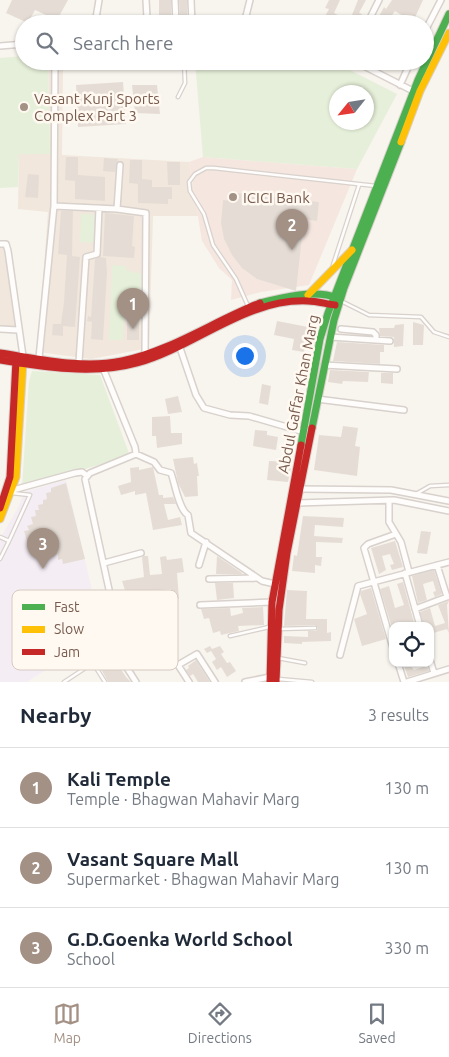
<!DOCTYPE html>
<meta charset="utf-8">
<style>
:root{--surface:#fff;--page:#f6f6f7;--text:#1f2937;--muted:#747a83;--line:#e0e1e3;--accent:#a49185}
body{margin:0;font-family:Ubuntu,sans-serif;background:var(--page);color:var(--text)}
.controls{position:absolute;right:15px;bottom:15px;display:grid;overflow:hidden;border-radius:10px;box-shadow:0 1px 4px #0004}
.controls button{width:45px;height:45px;display:grid;place-items:center;padding:0;border:0;border-bottom:1px solid var(--line);background:var(--surface);color:var(--text);font:25px sans-serif}
.compass{position:absolute;left:329px;top:85px;width:45px;height:45px;border-radius:50%;background:var(--surface);box-shadow:0 1px 4px #0004;rotate:240deg}
.you{position:absolute;left:244px;top:355px;width:18px;height:18px;margin:-12px;border:4px solid #fff;border-radius:50%;background:#1a73e8;box-shadow:0 0 0 8px #1a73e833}
.badge{display:grid;place-items:center;width:32px;height:32px;border-radius:50%;background:var(--accent);color:#fff;font-size:16px;font-weight:700}
.pin{position:absolute;translate:-50% -41px;filter:drop-shadow(0 1px 2px #0008)}
.pin::after{content:'';position:absolute;top:26px;width:18px;height:15px;background:inherit;clip-path:polygon(0 0,100% 0,50% 100%)}
.list{margin:0;padding:0;list-style:none}
h2{display:flex;justify-content:space-between;align-items:center;height:65px;margin:0;padding:0 20px;font-size:21px}
h2 small{font-size:16px;font-weight:400;color:var(--muted)}
.list li{display:grid;grid-template-columns:32px 1fr auto;gap:15px;align-items:center;box-sizing:border-box;height:80px;padding:0 20px;border-top:1px solid var(--line)}
.list b{display:block;font-size:19px;white-space:nowrap}
.list p{margin:0;font-size:16px;white-space:nowrap;color:var(--muted)}
.list em{font-size:16px;font-style:normal;color:var(--muted)}
.icon{flex:none;width:28px;height:28px;fill:none;stroke:currentColor;stroke-width:2;stroke-linecap:round;stroke-linejoin:round}
.map{position:relative;flex:none;width:449px;height:682px;overflow:hidden}
.search{position:absolute;background:var(--surface);box-shadow:0 1px 4px #0004;left:15px;right:15px;top:15px;height:55px;display:flex;align-items:center;gap:12px;box-sizing:border-box;padding:0 18px;border-radius:28px;color:var(--muted);font-size:19px}
.sheet{height:305px;background:var(--surface)}
nav{display:flex;justify-content:space-around;align-items:center;box-sizing:border-box;height:70px;border-top:1px solid var(--line);background:var(--surface);font-size:14px;color:var(--muted)}
nav a{display:grid;justify-items:center;gap:2px}
nav .on{color:var(--accent)}
.map>svg:first-child{display:block}
</style>
<div class="map">
<svg width="449" height="682" viewBox="0 0 449 682">
<rect width="100%" height="100%" fill="#f8f4ee"/>
<path fill="#f1e7dc" d="M 48,61 L 63,61 L 62,155 L 189,162 L 198,216 L 153,216 L 149,348 L 91,359 L 38,352 L 48,212 L 18,209 L 19,153 L 50,154 Z
M 0,246 L 5,246 L 17,329 L 0,329 Z"/>
<path fill="#f5e7e0" d="M 203,157 L 357,169 L 309,285 L 261,292 L 231,300 L 232,280 L 219,268 L 202,241 L 189,162 Z"/>
<path fill="#f5edf4" d="M 66,480 L 102,633 L 27,682 L 0,682 L 0,539 L 19,506 L 24,492 Z"/>
<path fill="#e6efd9" fill-rule="evenodd" d="M 24,56 L 24,61 L 48,61 L 50,154 L 19,154 L 18,187 L 0,188 L 0,58 Z
M 195,61 L 332,61 L 397,94 L 357,169 L 203,157 ZM 366,92 L 366,122 L 336,122 L 336,92 Z
M 81,214 L 102,215 L 101,243 L 80,242 Z
M 112,265 L 126,266 L 126,270 L 142,274 L 140,317 L 124,317 L 123,340 L 109,340 Z
M 32,371 L 100,375 L 130,456 L 22,487 L 29,382 Z"/>
<path fill="#e5ddd5" d="M 12,0 L 68,0 L 57,20 L 35,10 L 28,23 L 6,13 Z
M 159,0 L 171,0 L 171,19 L 159,19 Z
M 179,0 L 187,0 L 187,18 L 180,18 Z
M 329,0 L 340,0 L 334,13 L 355,24 L 329,24 L 323,20 L 329,9 L 325,8 Z
M 358,0 L 366,0 L 359,13 L 362,14 L 357,23 L 350,20 Z
M 392,0 L 423,0 L 412,24 L 406,24 L 408,19 L 395,11 L 386,24 L 375,24 L 384,7 L 386,9 Z
M 123,82 L 126,124 L 78,127 L 76,85 Z
M 132,85 L 157,85 L 160,114 L 135,113 Z
M 66,157 L 78,157 L 78,175 L 105,177 L 105,201 L 75,199 L 75,181 L 65,180 Z
M 104,158 L 118,159 L 115,172 L 103,171 Z
M 130,160 L 142,160 L 142,179 L 152,180 L 152,187 L 172,187 L 172,199 L 168,199 L 168,204 L 138,203 L 138,184 L 129,183 Z
M 167,162 L 180,162 L 180,185 L 168,185 Z
M 28,174 L 39,175 L 38,198 L 25,197 Z
M 237,193 L 319,202 L 317,221 L 304,219 L 296,291 L 257,279 L 242,268 L 232,255 L 224,239 L 221,223 L 223,200 L 236,201 Z
M 61,211 L 73,211 L 72,256 L 80,257 L 75,327 L 63,326 L 63,336 L 52,335 L 53,324 L 61,324 L 64,302 L 67,255 L 58,254 Z
M 105,213 L 134,216 L 132,246 L 135,247 L 134,258 L 103,256 Z
M 100,257 L 106,258 L 107,272 L 103,340 L 91,339 L 92,322 L 87,321 L 88,316 L 91,317 L 95,259 Z
M 127,319 L 139,319 L 139,340 L 127,340 Z
M 277,321 L 308,327 L 304,352 L 292,350 L 294,339 L 274,335 Z
M 413,322 L 424,325 L 423,345 L 413,345 Z
M 404,324 L 403,346 L 394,347 L 394,337 L 380,336 L 379,328 L 394,328 L 395,325 Z
M 337,342 L 384,345 L 384,352 L 380,352 L 380,364 L 333,361 Z
M 330,370 L 369,372 L 368,382 L 343,381 L 342,384 L 328,382 Z
M 381,373 L 393,373 L 393,384 L 381,383 Z
M 262,384 L 271,386 L 268,405 L 259,403 Z
M 178,396 L 182,412 L 168,414 L 165,399 Z
M 170,416 L 171,433 L 182,433 L 182,444 L 157,448 L 156,436 L 152,436 L 152,417 Z
M 343,426 L 358,428 L 355,446 L 360,447 L 357,476 L 314,470 L 319,435 L 341,437 Z
M 255,430 L 267,431 L 267,435 L 278,437 L 276,450 L 253,446 Z
M 193,457 L 194,464 L 197,463 L 199,476 L 197,476 L 198,496 L 185,497 L 178,483 L 173,459 Z
M 269,461 L 292,462 L 288,482 L 267,480 Z
M 139,467 L 139,470 L 153,467 L 159,495 L 163,495 L 163,498 L 173,497 L 176,504 L 164,504 L 168,520 L 180,517 L 182,525 L 153,530 L 146,493 L 135,495 L 135,491 L 121,495 L 118,486 L 131,482 L 130,468 Z
M 66,483 L 85,559 L 63,564 L 62,559 L 58,560 L 58,554 L 53,557 L 51,552 L 46,554 L 45,549 L 40,551 L 37,542 L 27,541 L 24,531 L 29,530 L 27,526 L 33,524 L 31,517 L 36,516 L 35,510 L 39,510 L 38,505 L 43,504 L 43,500 L 47,499 L 46,493 L 51,492 L 51,488 Z
M 303,516 L 344,518 L 343,527 L 315,525 L 314,536 L 343,538 L 342,543 L 316,542 L 316,557 L 322,557 L 321,566 L 315,565 L 315,573 L 292,571 L 294,555 L 297,556 Z
M 421,531 L 431,532 L 427,554 L 417,553 Z
M 395,541 L 403,567 L 392,570 L 390,565 L 394,564 L 390,554 L 382,556 L 386,570 L 379,574 L 371,548 Z
M 144,556 L 148,556 L 150,575 L 162,574 L 160,557 L 166,556 L 167,560 L 182,558 L 184,572 L 177,573 L 179,599 L 172,600 L 171,589 L 146,591 L 144,592 L 145,606 L 131,609 L 122,581 L 144,577 L 142,557 Z
M 217,556 L 242,573 L 242,574 L 216,574 Z
M 434,570 L 442,594 L 435,597 L 433,592 L 436,591 L 433,581 L 423,584 L 427,600 L 418,603 L 412,576 Z
M 403,582 L 415,626 L 393,626 L 393,631 L 380,589 L 389,586 L 395,608 L 404,605 L 397,584 Z
M 215,583 L 233,583 L 234,598 L 217,600 Z
M 371,588 L 386,639 L 362,646 L 354,619 L 367,614 L 360,594 L 361,591 Z
M 287,590 L 307,591 L 306,619 L 327,619 L 327,633 L 331,632 L 331,641 L 302,642 L 302,644 L 284,643 L 284,636 L 308,637 L 308,631 L 316,631 L 318,628 L 315,625 L 284,626 Z
M 449,601 L 447,605 L 449,633 L 447,629 L 430,634 L 430,626 L 424,626 L 420,612 L 430,608 L 435,626 L 445,623 L 438,605 Z
M 263,607 L 264,625 L 238,626 L 239,631 L 221,635 L 220,631 L 213,633 L 209,618 L 204,619 L 201,609 L 230,608 L 231,616 L 243,613 L 242,608 Z
M 210,646 L 212,649 L 220,646 L 224,652 L 221,654 L 227,663 L 230,662 L 236,671 L 227,677 L 221,667 L 217,670 L 212,662 L 216,659 L 211,651 L 207,653 L 204,649 Z
M 115,660 L 126,677 L 131,682 L 108,682 L 101,669 Z
M 196,660 L 210,682 L 198,682 L 193,674 L 190,676 L 186,670 L 189,668 L 188,666 Z
M 403,663 L 408,663 L 414,670 L 423,667 L 422,663 L 426,663 L 429,671 L 408,677 Z"/>
<g fill="none" stroke-linecap="round" stroke-linejoin="round">
<g stroke="#d8d1cc" stroke-width="5">
<path id="lane" d="M 178,97 L 185,83 L 184,61
M 333,265 L 359,185
M 343,302 L 369,315 L 421,317 L 434,332 L 449,337
M 248,306 L 236,279 L 213,245 L 204,214 L 190,191 L 189,182 L 195,174 L 206,168 L 214,168 L 376,186
M 416,494 L 430,486 L 449,485
M 0,537 L 9,541 L 30,495 L 12,493
M 0,559 L 9,541
M 278,629 L 315,628
M 230,636 L 269,627
M 278,658 L 305,663
M 278,679 L 312,682
M 64,682 L 93,663 L 105,682"/>
</g>
<g stroke="#d8d1cc" stroke-width="8">
<path id="street" d="M 146,0 L 147,18
M 175,0 L 176,24
M 191,0 L 192,24
M 95,24 L 99,0
M 244,24 L 250,0
M 367,24 L 379,0
M 425,31 L 441,0
M 0,46 L 24,44
M 354,61 L 413,91
M 400,85 L 411,61
M 54,206 L 117,209 L 146,213 L 145,355
M 117,209 L 120,165
M 0,244 L 6,244 L 8,251 L 23,356
M 0,329 L 18,330
M 341,329 L 373,332 L 376,335 L 376,340
M 330,337 L 390,341
M 179,345 L 196,395 L 204,408 L 230,415 L 249,416 L 304,432
M 39,358 L 54,206 L 55,61
M 79,362 L 86,257 L 97,254 L 99,208
M 324,365 L 397,369
M 103,368 L 135,447 L 136,454
M 317,399 L 404,410
M 136,454 L 154,462 L 160,470 L 171,473 C 175,484 179,510 188,515 L 191,533 L 262,581 L 275,584
M 300,489 L 391,490 L 449,501
M 13,490 L 75,473 L 82,472 L 86,475
M 389,500 L 389,522 L 401,542 L 409,572
M 297,503 L 394,500 L 449,511
M 104,563 L 141,553
M 199,565 L 206,542
M 405,573 L 420,626
M 209,579 L 257,578
M 200,605 L 272,602
M 415,609 L 447,597 L 437,565
M 118,631 L 152,618 L 148,596
M 393,648 L 364,548 L 368,544 L 396,534
M 340,655 L 358,586 L 449,562
M 122,660 L 136,682
M 430,660 L 434,673
M 93,663 L 114,644 L 118,631 L 85,479 L 90,473 L 136,454
M 398,663 L 404,682
M 189,682 L 178,665 L 197,654 L 215,682
M 245,682 L 270,677
M 407,682 L 449,669"/>
</g>
<g stroke="#d8d0ca" stroke-width="9">
<path id="fast" d="M 260,303 C 283,297 315,289 338,298
M 312,428 L 334,320 L 344,288 L 401,142
M 301,445 L 320,339 L 328,313 L 418,80 L 449,14"/>
</g>
<g stroke="#d8d0ca" stroke-width="9">
<path id="slow" d="M 401,142 L 420,91 L 449,33
M 308,295 L 352,250
M 0,519 L 16,477 L 23,361"/>
</g>
<g stroke="#d8d0ca" stroke-width="9">
<path id="jam" d="M 0,353 C 40,359 82,369 122,361 C 171,351 214,321 260,303
M 0,360 C 43,367 94,375 137,363 C 195,347 246,298 308,301 C 317,301 326,304 335,305
M 0,508 L 10,477 L 16,360
M 270,682 L 272,602 L 301,445
M 276,682 L 279,610 L 287,553 L 312,428"/>
</g>
<use href="#lane" stroke="#fefdfc" stroke-width="2.5"/>
<use href="#street" stroke="#fefdfc" stroke-width="5"/>
<use href="#fast" stroke="#4caf50" stroke-width="7"/>
<use href="#slow" stroke="#ffc107" stroke-width="7"/>
<use href="#jam" stroke="#c62828" stroke-width="7"/>
</g>
<g fill="#a49185" stroke="#fff9f1" stroke-width="2">
<circle cx="24" cy="107" r="5"/>
<circle cx="233" cy="197" r="5"/>
</g>
<g text-anchor="middle" dominant-baseline="central" stroke-width="5" stroke-linejoin="round" paint-order="stroke">
<g font-size="15" fill="#775b4d" stroke="#fff9f1" text-anchor="start">
<text x="34" y="98">Vasant Kunj Sports<tspan x="34" dy="17">Complex Part 3</tspan></text>
<text x="243" y="197">ICICI Bank</text>
</g>
<g font-size="15" fill="#775b4d" stroke="#fff9f1">
<text transform="translate(298 394) rotate(-79)">Abdul Gaffar Khan Marg</text>
</g>
</g>
<rect x="12" y="590" width="166" height="80" rx="8" fill="#fff9f1" stroke="#d6cac0" stroke-width="1"/>
<rect x="22" y="604" width="23" height="6" fill="#4caf50"/>
<rect x="22" y="626" width="23" height="7" fill="#ffc107"/>
<rect x="22" y="649" width="23" height="6" fill="#c62828"/>
<g font-size="14" fill="#775b4d">
<text x="54" y="612">Fast</text>
<text x="54" y="634">Slow</text>
<text x="54" y="657">Jam</text>
</g>
</svg>
<div class="controls">
<button><svg class="icon" aria-label="locate" viewBox="0 0 24 24"><circle cx="12" cy="12" r="6"/><path d="M12 2v4M12 18v4M2 12h4M18 12h4"/></svg></button>
</div>
<svg class="compass" viewBox="-18 -18 36 36"><path d="M0-13l5 13h-10z" fill="#e53935"/><path d="M0 13l5-13h-10z" fill="#747a83"/></svg>
<div class="you"></div>
<div class="pin badge" style="left:133px;top:329px">1</div>
<div class="pin badge" style="left:292px;top:250px">2</div>
<div class="pin badge" style="left:43px;top:569px">3</div>
<div class="search"><svg class="icon" aria-label="search" viewBox="0 0 24 24"><circle cx="10" cy="10" r="6"/><path d="M15 15l6 6"/></svg>Search here</div>
</div>
<section class="sheet">
<h2>Nearby<small>3 results</small></h2>
<ul class="list">
<li><span class="badge">1</span><div><b>Kali Temple</b><p>Temple · Bhagwan Mahavir Marg</p></div><em>130 m</em></li>
<li><span class="badge">2</span><div><b>Vasant Square Mall</b><p>Supermarket · Bhagwan Mahavir Marg</p></div><em>130 m</em></li>
<li><span class="badge">3</span><div><b>G.D.Goenka World School</b><p>School</p></div><em>330 m</em></li>
</ul>
</section>
<nav>
<a class="on"><svg class="icon" aria-label="map" viewBox="0 0 24 24"><path d="M3 6l6-2 6 2 6-2v14l-6 2-6-2-6 2zM9 4v14M15 6v14"/></svg>Map</a>
<a><svg class="icon" aria-label="directions" viewBox="0 0 24 24"><path d="M12 3l9 9-9 9-9-9zM9 14v-3h6M13 9l2 2-2 2"/></svg>Directions</a>
<a><svg class="icon" aria-label="saved" viewBox="0 0 24 24"><path d="M7 4h10v16l-5-4-5 4z"/></svg>Saved</a>
</nav>
